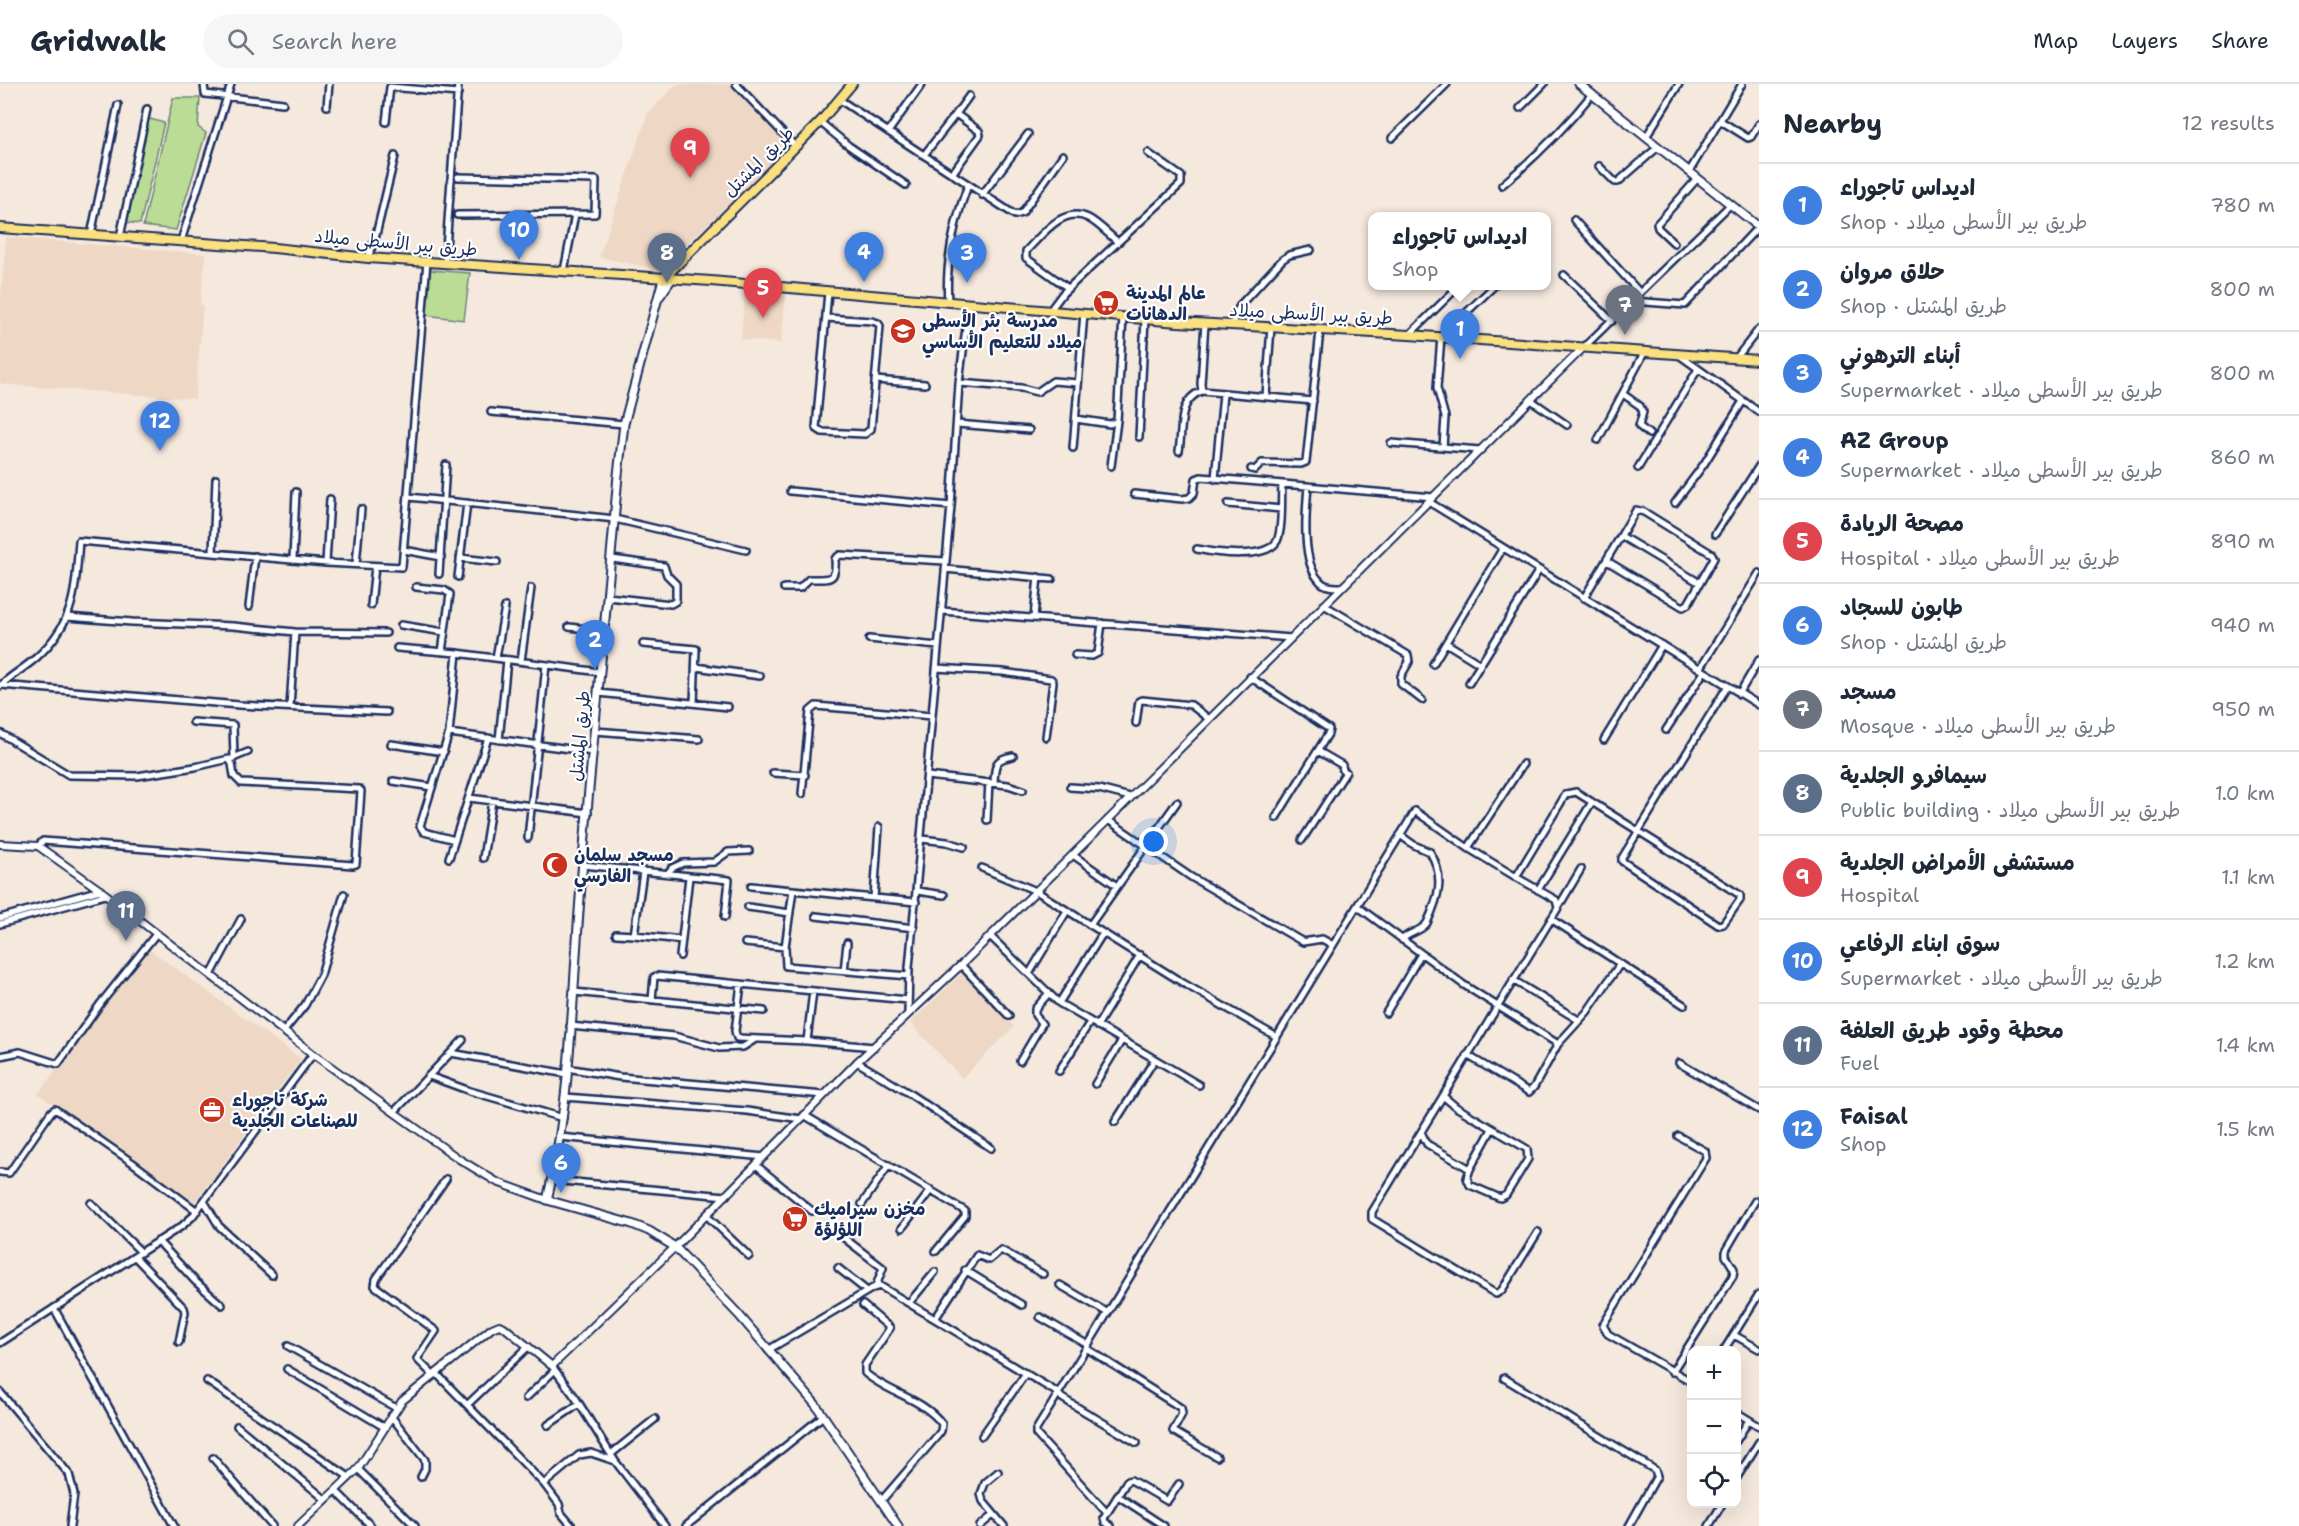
<!DOCTYPE html>
<meta charset="utf-8">
<style>
:root{--surface:#fff;--page:#f6f6f7;--text:#1f2937;--muted:#747a83;--line:#e0e1e3;--accent:#d93025}
body{margin:0;font-family:"Shantell Sans","Playpen Sans Arabic",sans-serif;background:var(--page);color:var(--text)}
.controls{position:absolute;right:18px;bottom:18px;display:grid;overflow:hidden;border-radius:12px;box-shadow:0 6px 24px #0002}
.controls button{width:54px;height:54px;display:grid;place-items:center;padding:0;border:0;border-bottom:2px solid var(--line);background:var(--surface);color:var(--text);font:30px sans-serif}
.you{position:absolute;left:1154px;top:758px;width:21px;height:21px;margin:-15px;border:4px solid #fff;border-radius:50%;background:#1a73e8;box-shadow:0 0 0 9px #1a73e833}
.badge{display:grid;place-items:center;width:39px;height:39px;border-radius:50%;background:var(--accent);color:#fff;font-size:20px;font-weight:700}
.pin{position:absolute;translate:-50% -50px;filter:drop-shadow(0 2px 3px #0008)}
.pin::after{content:'';position:absolute;top:32px;width:21px;height:18px;background:inherit;clip-path:polygon(0 0,100% 0,50% 100%)}
.popup{position:absolute;left:1368px;top:128px;width:183px;height:78px;box-sizing:border-box;display:grid;place-content:center;border-radius:12px;background:var(--surface);filter:drop-shadow(0 2px 4px #0005);font-size:20px;white-space:nowrap;color:var(--muted)}
.popup b{font-size:22px;color:var(--text)}
.popup::after{content:'';position:absolute;left:50%;top:100%;margin-left:-12px;border:12px solid transparent;border-top-color:var(--surface)}
.list{margin:0;padding:0;list-style:none}
h2{display:flex;justify-content:space-between;align-items:center;height:78px;margin:0;padding:0 24px;font-size:26px}
h2 small{font-size:20px;font-weight:400;color:var(--muted)}
.list li{display:grid;grid-template-columns:39px 1fr auto;gap:18px;align-items:center;box-sizing:border-box;height:84px;padding:0 24px;border-top:2px solid var(--line)}
.list b{display:block;font-size:22px;white-space:nowrap}
.list p{margin:0;font-size:20px;white-space:nowrap;color:var(--muted)}
.list em{font-size:20px;font-style:normal;color:var(--muted)}
.icon{flex:none;width:33px;height:33px;fill:none;stroke:currentColor;stroke-width:2;stroke-linecap:round;stroke-linejoin:round}
.map{position:relative;flex:none;width:1759px;height:1442px;overflow:hidden}
header{display:flex;align-items:center;gap:36px;box-sizing:border-box;height:84px;padding:0 30px;background:var(--surface);border-bottom:2px solid var(--line)}
header strong{font-size:28px}
nav{display:flex;gap:33px;margin-inline-start:auto;font-size:21px}
.search{width:420px;height:54px;background:var(--page);display:flex;align-items:center;gap:15px;box-sizing:border-box;padding:0 21px;border-radius:33px;color:var(--muted);font-size:22px}
main{display:flex}
aside{flex:1;background:var(--surface)}
.map>svg:first-child{display:block}
</style>
<header>
<strong>Gridwalk</strong>
<div class="search"><svg class="icon" aria-label="search" viewBox="0 0 24 24"><circle cx="10" cy="10" r="6"/><path d="M15 15l6 6"/></svg>Search here</div>
<nav><a>Map</a><a>Layers</a><a>Share</a></nav>
</header>
<main>
<div class="map">
<svg width="1759" height="1442" viewBox="0 0 1759 1442">
<rect width="100%" height="100%" fill="#f5e8dd"/>
<filter id="ink" filterUnits="userSpaceOnUse"><feTurbulence type="fractalNoise" baseFrequency=".0167" numOctaves="2"/><feDisplacementMap in="SourceGraphic" scale="12" xChannelSelector="R" yChannelSelector="G"/><feConvolveMatrix kernelMatrix="1 2 1 2 8 2 1 2 1" color-interpolation-filters="sRGB"/></filter>
<g filter="url(#ink)">
<path fill="#eed8c5" d="M 677,0 L 730,0 L 791,61 L 660,186 L 599,173 L 648,29 Z
M 6,153 L 206,170 L 200,220 L 203,221 L 195,315 L 0,300 L 0,222 Z
M 745,208 L 786,212 L 781,259 L 741,255 Z
M 149,865 L 301,975 L 195,1118 L 38,1010 Z
M 962,889 L 1014,943 L 962,994 L 910,939 Z"/>
<path fill="#bbdc95" stroke="#6b867a" stroke-width="1.5" d="M 173,14 L 200,14 L 198,43 L 206,49 L 176,146 L 143,142 Z
M 147,34 L 164,39 L 140,140 L 124,138 Z
M 430,186 L 470,189 L 464,236 L 426,231 Z"/>
<g fill="none" stroke-linecap="round" stroke-linejoin="round">
<g stroke="#1b2f5e" stroke-width="10">
<path id="minor" d="M 204,0 L 205,10 L 283,19
M 736,0 L 795,62
M 840,16 L 1015,131 L 1022,129 L 1063,71
M 327,22 L 329,0
M 1520,24 L 1544,0
M 1721,37 L 1748,54 L 1751,53 L 1759,40
M 386,38 L 390,3 L 458,9
M 820,38 L 849,62 L 906,101
M 888,48 L 922,0
M 1646,53 L 1679,0
M 1392,54 L 1447,0
M 924,71 L 956,30
M 1599,82 L 1615,98 L 1618,98 L 1658,63
M 1689,88 L 1742,0
M 952,90 L 980,51 L 979,47 L 956,30 L 969,12
M 1502,101 C 1536,73 1565,44 1592,10
M 982,111 L 1028,50
M 457,131 L 595,130 L 596,96 L 458,93
M 1574,136 L 1640,209
M 91,151 L 118,21
M 120,153 L 147,25
M 181,157 L 231,0
M 1674,159 L 1658,144 L 1657,140 L 1697,95
M 368,174 L 376,151 L 395,72
M 445,178 L 458,0
M 564,187 L 575,130
M 1564,191 L 1612,237
M 1068,204 L 1026,174 L 1026,167 C 1041,152 1063,121 1088,134 C 1098,139 1108,150 1118,158
M 1632,217 L 1685,221 L 1758,143
M 948,218 C 945,177 954,138 968,101
M 1051,225 L 1063,209 L 1181,100 L 1181,92 L 1148,69
M 826,234 L 872,237 L 878,239 L 880,242 L 871,345 L 865,350 L 822,348 L 816,344 L 828,208
M 1205,239 L 1201,300 L 1202,307 L 1313,317
M 1234,240 L 1233,234 L 1241,220 L 1282,176 L 1289,171 L 1311,166
M 1409,251 L 1459,202
M 1583,264 L 1730,121
M 1679,271 L 1759,328
M 1737,273 L 1759,245
M 875,296 L 925,300
M 959,299 L 1021,304 L 1037,308 L 1053,297 L 1078,299
M 1623,310 L 1640,322 L 1643,328 L 1639,342 L 1649,350
M 1266,312 L 1271,243
M 1531,316 L 1567,341
M 491,328 L 624,340
M 1076,335 L 1110,340 L 1117,337
M 957,340 L 1029,346
M 1139,353 L 1145,235
M 1598,356 L 1644,269
M 1391,359 L 1480,366
M 1443,363 L 1445,333 L 1437,304 L 1441,253 L 1494,202
M 1073,364 L 1084,229
M 1179,367 C 1183,344 1177,316 1202,307
M 1111,382 L 1117,337 L 1123,233
M 1638,384 L 1698,285
M 1251,385 L 1255,386 L 1262,379 L 1301,380 L 1306,378 L 1320,247
M 1215,395 L 1223,310
M 1308,402 C 1306,427 1301,477 1319,496 C 1324,503 1333,503 1341,503
M 790,407 L 951,422
M 1134,410 L 1182,415 L 1189,414 L 1194,409 L 1196,395 L 1201,393 L 1433,413
M 409,413 L 615,435 L 746,466
M 1429,418 L 1759,621
M 1675,419 L 1704,380 L 1743,317
M 1228,420 L 1281,425
M 1715,450 L 1759,382
M 1621,452 L 1700,499
M 1197,465 C 1216,469 1266,476 1277,457 C 1283,445 1281,415 1282,401
M 404,466 L 441,473
M 213,469 L 216,395
M 460,474 L 497,478
M 293,475 L 296,408
M 326,479 L 330,415
M 356,480 L 361,425
M 945,485 L 1052,495
M 439,490 L 446,381
M 458,493 L 467,419
M 416,503 L 444,506 L 450,510 L 442,568
M 784,504 L 800,504 L 809,495 C 827,494 837,500 835,475 L 840,471 L 945,477
M 608,513 L 671,520 L 676,517 L 676,500 L 667,491 L 664,482 L 612,475
M 1584,514 L 1636,426 L 1644,428 L 1712,470 L 1714,474 L 1688,520 L 1683,523 L 1607,477
M 371,521 L 375,482
M 1324,521 L 1408,571 L 1409,578 L 1401,592 L 1401,600 L 1422,616
M 249,523 L 255,472
M 942,527 L 1291,554
M 67,533 L 132,538 L 233,542 L 295,548 L 386,549
M 1034,533 L 1038,493
M 401,541 L 444,548
M 569,543 L 604,547
M 869,555 L 938,562
M 1446,559 L 1480,580
M 643,560 L 696,565 L 694,619
M 397,564 L 457,569 L 600,588
M 1075,571 L 1092,572 L 1098,569 L 1102,539
M 496,574 L 505,523
M 521,577 L 531,504
M 1433,580 L 1503,464
M 696,583 L 760,592
M 936,584 L 1003,588 L 1051,595 L 1053,598 L 1046,653
M 1700,585 L 1759,489
M 1250,593 L 1329,645 L 1328,650 L 1276,734
M 1469,599 L 1539,486
M 1,601 L 239,621 L 387,628
M 0,602 C 11,591 25,584 37,573 C 76,537 75,506 79,457 L 326,479 L 402,483 L 427,177
M 599,609 L 728,623
M 1739,610 L 1759,576
M 290,623 L 295,548
M 193,638 L 233,641 L 234,674
M 1136,639 L 1139,617 L 1142,616 L 1191,621 L 1209,635
M 1666,646 L 1704,588
M 595,647 L 699,655
M 0,649 L 69,691 L 137,692 L 195,683 L 229,675 L 232,680 L 234,692 L 241,699 L 359,705 L 361,707 L 356,780 L 353,781 L 43,757 L 38,762
M 449,649 L 593,668
M 499,656 L 507,576
M 1604,656 L 1662,561
M 391,660 L 444,668
M 231,675 L 248,668
M 773,689 L 805,691
M 927,692 L 1008,701 L 1023,706
M 393,697 L 432,703
M 994,699 C 995,681 994,675 1013,672
M 1070,703 L 1099,705 L 1130,713
M 802,710 L 810,627 L 816,622 L 932,632
M 469,714 L 588,729
M 987,736 L 989,698
M 1108,736 L 1191,793 L 1303,858 L 1322,855 L 1333,861
M 1400,751 L 1414,761 L 1430,768 C 1445,793 1439,813 1427,839 C 1420,849 1409,847 1402,856
M 528,754 L 546,581
M 922,755 L 947,758 L 964,763
M 455,756 L 424,748 L 420,742 L 449,649 L 457,569
M 1302,756 L 1346,688 L 1343,687 L 1342,681 L 1318,667
M 1073,771 L 1117,802
M 449,774 L 488,654
M 483,774 L 492,717
M 583,781 L 729,796 L 725,833
M 982,784 L 1036,807 L 1183,899 L 1277,953
M 667,790 L 672,784 L 683,779 L 714,778 L 728,768 L 749,767
M 1516,793 L 1468,764 L 1523,680
M 751,802 L 916,818
M 793,806 L 785,863 L 786,882 L 909,892
M 1538,806 L 1592,718
M 917,807 L 944,811
M 874,814 L 879,743
M 1357,822 L 1415,727 L 1468,764
M 1559,822 L 1581,785
M 748,823 L 790,829
M 816,832 L 914,844
M 0,834 L 100,806
M 1551,835 L 1684,921
M 0,840 L 105,811
M 1090,841 L 1177,718
M 616,850 L 634,851 L 643,788
M 634,851 L 682,856
M 990,852 L 1059,919 L 1199,1001
M 745,859 L 785,863
M 680,872 L 689,793
M 961,881 L 1009,932
M 844,887 L 847,859
M 1029,890 L 1067,827
M 211,891 L 241,835
M 1513,896 L 1580,937
M 741,900 L 735,947 L 737,954 L 807,957
M 813,907 L 807,957 L 874,963
M 574,908 L 764,927
M 652,916 L 654,893 L 657,892 L 908,916
M 1059,919 L 1103,849
M 908,929 L 909,884 L 951,422 L 959,299 L 969,220
M 1386,929 L 1421,870
M 570,942 L 674,952 L 719,964 L 743,963 L 754,956
M 1097,942 L 1140,871
M 284,947 L 305,921 L 321,891 L 344,810
M 451,969 L 567,990
M 1467,971 L 1529,1008 L 1534,1003 L 1558,960
M 0,972 L 20,968 L 58,980 L 101,919 L 156,850
M 1020,977 L 1042,940 L 1035,931 L 1035,925 L 1049,909
M 857,978 L 907,1008 L 991,1064
M 1679,979 L 1759,1026
M 567,984 L 620,993 L 824,1011
M 1059,987 L 1090,938
M 429,992 L 470,1007 L 563,1034
M 1095,1000 L 1122,956
M 1443,1012 L 1372,1128 L 1372,1135 L 1496,1210 L 1502,1206 L 1538,1148
M 565,1013 L 747,1027 L 801,1035
M 394,1028 L 463,956
M 804,1031 L 965,1127 L 965,1132 L 936,1167
M 1115,1038 L 1155,975
M 1421,1048 L 1427,1060 L 1470,1085 L 1467,1094 L 1470,1101 L 1500,1114 L 1506,1111 L 1528,1075 L 1527,1065 L 1456,1023 L 1443,1012 L 1558,824 L 1556,816 L 1516,793 L 1566,710 L 1576,708 L 1740,811 L 1740,816 L 1723,840 L 1718,841 L 1622,777 L 1622,774 L 1727,603
M 1678,1052 L 1705,1067 L 1706,1074 L 1603,1241 L 1608,1250 L 1692,1298
M 560,1053 L 764,1073
M 756,1081 L 812,1127
M 1470,1085 L 1492,1045
M 0,1088 L 9,1089 L 51,1028 L 55,1025 L 133,1079 L 197,1127
M 552,1096 L 726,1112
M 204,1117 L 219,1142 L 272,1191
M 91,1119 L 141,1168
M 862,1120 L 889,1081
M 706,1131 L 749,1172
M 902,1144 L 931,1106
M 839,1150 L 883,1184 L 876,1202
M 158,1157 L 196,1198 L 222,1221
M 135,1173 L 184,1224 L 185,1228 L 179,1258
M 838,1184 L 867,1207
M 965,1186 L 1022,1221
M 1060,1201 L 1108,1229
M 909,1219 L 935,1188
M 863,1221 L 890,1244 L 865,1281 L 865,1289 C 888,1309 924,1315 942,1340 L 941,1347 L 938,1351 L 882,1416
M 54,1224 L 174,1442
M 1040,1233 L 1088,1261
M 935,1235 L 977,1171 L 989,1176 L 1001,1166 L 1043,1190
M 1734,1251 L 1759,1265
M 0,1259 L 182,1142 L 192,1133 L 313,970
M 288,1262 L 396,1324
M 1086,1264 L 1181,1324 L 1182,1330 L 1173,1347 L 1217,1373
M 768,1266 L 873,1204 L 880,1202 L 1058,1309 L 1062,1314 L 1137,1359
M 1724,1266 L 1759,1210
M 552,1282 L 575,1313 L 615,1377
M 287,1285 L 384,1343
M 1672,1288 L 1733,1192 L 1734,1185 L 1726,1172 L 1726,1166 L 1755,1117
M 436,1289 L 544,1400 L 579,1371 L 591,1369 L 615,1377 L 665,1442
M 433,1291 L 417,1275 L 436,1247 L 375,1202 L 376,1195 L 446,1095
M 1504,1294 L 1655,1386 L 1657,1392 L 1629,1442
M 207,1297 L 349,1393
M 0,1308 L 69,1390 L 74,1410 L 70,1442
M 526,1314 L 555,1286
M 468,1320 L 528,1263
M 1736,1328 L 1759,1342
M 391,1332 L 425,1376 L 425,1385 L 421,1393
M 548,1341 L 579,1320
M 237,1342 L 326,1416
M 982,1352 L 1026,1289
M 1736,1357 L 1749,1336
M 611,1370 L 655,1335
M 213,1374 L 272,1442
M 358,1385 L 415,1442
M 998,1388 L 985,1399 L 981,1410 L 983,1417 L 1004,1442
M 1736,1395 L 1759,1358
M 544,1400 L 559,1420 L 561,1429 L 572,1442
M 336,1407 L 371,1442
M 1118,1412 L 1164,1442
M 1107,1429 L 1036,1350 L 1036,1346 L 1357,822 L 1464,901 L 1558,960 L 1587,928 L 1620,880
M 686,1442 L 823,1332
M 980,1442 L 993,1431
M 1111,1442 L 1105,1438 L 1104,1434 L 1127,1397 L 1131,1396 L 1167,1417 L 1179,1400
M 1709,1442 L 1722,1420"/>
</g>
<g stroke="#1b2f5e" stroke-width="10">
<path id="tertiary" d="M 0,760 L 38,762 L 100,806 L 313,970 L 459,1075 L 497,1098 L 547,1116
M 298,1442 L 358,1385 L 402,1317 L 492,1244 L 499,1241 L 504,1243 L 552,1282 L 675,1163 L 857,978 L 961,881 L 1108,736 L 1583,264"/>
</g>
<g stroke="#1b2f5e" stroke-width="11">
<path id="secondary" d="M 1579,0 L 1759,143
M 663,195 L 624,340 L 618,391 C 607,528 591,665 581,802 C 572,907 572,1014 547,1116 L 632,1140 L 649,1147 L 675,1163 L 739,1231 L 816,1321 L 898,1442
M 660,212 L 671,196"/>
</g>
<g stroke="#1b2f5e" stroke-width="12">
<path id="primary" d="M 0,144 L 274,164 L 368,174 L 711,197 L 1178,238 L 1409,251 L 1759,276
M 663,195 L 820,38 L 852,0"/>
</g>
<use href="#minor" stroke="#fff" stroke-width="5"/>
<use href="#tertiary" stroke="#fff" stroke-width="6"/>
<use href="#secondary" stroke="#fff" stroke-width="7"/>
<use href="#primary" stroke="#fbe080" stroke-width="8"/>
</g>
</g>
<defs>
<g id="supermarket-disc" transform="scale(1.35)"><circle r="9.5" fill="#c8321e" stroke="#fff"/><path d="M-6-5.5h2.5l.6 2H6L4.5 2H-2.5L-4.4-4H-6ZM-1.5 3.2a1.3 1.3 0 1 0 .1 0ZM3 3.2a1.3 1.3 0 1 0 .1 0Z" fill="#fff"/></g>
<g id="school-disc" transform="scale(1.35)"><circle r="9.5" fill="#c8321e" stroke="#fff"/><path d="M0-5L7-2L0 1L-7-2ZM-4 1L0 2.5L4 1V4Q0 6-4 4Z" fill="#fff"/></g>
<g id="mosque-disc" transform="scale(1.35)"><circle r="9.5" fill="#c8321e" stroke="#fff"/><path d="M3.5-4.9A6 6 0 1 0 3.5 4.9A5 5 0 1 1 3.5-4.9Z" fill="#fff"/></g>
<g id="office-disc" transform="scale(1.35)"><circle r="9.5" fill="#c8321e" stroke="#fff"/><path d="M-6-3h4V-5.5h4V-3h4V5H-6ZM-1-4.5V-3h2v-1.5ZM-6 0V1H6V0Z" fill="#fff"/></g>
</defs>
<g fill-rule="evenodd">
<use href="#supermarket-disc" x="1106" y="219"/>
<use href="#school-disc" x="903" y="247"/>
<use href="#mosque-disc" x="555" y="781"/>
<use href="#office-disc" x="212" y="1026"/>
<use href="#supermarket-disc" x="795" y="1135"/>
</g>
<g text-anchor="middle" dominant-baseline="central" stroke-width="4.5" stroke-linejoin="round" paint-order="stroke">
<g font-size="18" fill="#1b2f5e" stroke="#fff">
<text transform="translate(759 78) rotate(-45)">طريق المشتل</text>
<text transform="translate(396 159) rotate(5)">طريق بير الأسطى ميلاد</text>
<text transform="translate(1311 230) rotate(3)">طريق بير الأسطى ميلاد</text>
<text transform="translate(580 652) rotate(-85)">طريق المشتل</text>
</g>
<g font-size="18" font-weight="bold" fill="#1b2f5e" stroke="#fff" text-anchor="start">
<text x="1126" y="209">عالم المدينة<tspan x="1126" dy="21">الدهانات</tspan></text>
<text x="922" y="237">مدرسة بئر الأسطى<tspan x="922" dy="21">ميلاد للتعليم الأساسي</tspan></text>
<text x="574" y="771">مسجد سلمان<tspan x="574" dy="21">الفارسي</tspan></text>
<text x="232" y="1016">شركة تاجوراء<tspan x="232" dy="21">للصناعات الجلدية</tspan></text>
<text x="814" y="1125">مخزن سيراميك<tspan x="814" dy="21">اللؤلؤة</tspan></text>
</g>
</g>
</svg>
<div class="controls">
<button>+</button>
<button>−</button>
<button><svg class="icon" aria-label="locate" viewBox="0 0 24 24"><circle cx="12" cy="12" r="6"/><path d="M12 2v4M12 18v4M2 12h4M18 12h4"/></svg></button>
</div>
<div class="you"></div>
<div class="pin badge" style="left:1460px;top:275px;background:#3f7fe0">1</div>
<div class="popup"><b>اديداس تاجوراء</b>Shop</div>
<div class="pin badge" style="left:595px;top:586px;background:#3f7fe0">2</div>
<div class="pin badge" style="left:967px;top:199px;background:#3f7fe0">3</div>
<div class="pin badge" style="left:864px;top:198px;background:#3f7fe0">4</div>
<div class="pin badge" style="left:763px;top:234px;background:#e0444e">5</div>
<div class="pin badge" style="left:561px;top:1109px;background:#3f7fe0">6</div>
<div class="pin badge" style="left:1625px;top:251px;background:#6b7280">7</div>
<div class="pin badge" style="left:667px;top:199px;background:#5c6f8a">8</div>
<div class="pin badge" style="left:690px;top:94px;background:#e0444e">9</div>
<div class="pin badge" style="left:519px;top:176px;background:#3f7fe0">10</div>
<div class="pin badge" style="left:126px;top:857px;background:#5c6f8a">11</div>
<div class="pin badge" style="left:160px;top:367px;background:#3f7fe0">12</div>
</div>
<aside>
<h2>Nearby<small>12 results</small></h2>
<ul class="list">
<li><span class="badge" style="background:#3f7fe0">1</span><div><b>اديداس تاجوراء</b><p>Shop · طريق بير الأسطى ميلاد</p></div><em>780 m</em></li>
<li><span class="badge" style="background:#3f7fe0">2</span><div><b>حلاق مروان</b><p>Shop · طريق المشتل</p></div><em>800 m</em></li>
<li><span class="badge" style="background:#3f7fe0">3</span><div><b>أبناء الترهوني</b><p>Supermarket · طريق بير الأسطى ميلاد</p></div><em>800 m</em></li>
<li><span class="badge" style="background:#3f7fe0">4</span><div><b>AZ Group</b><p>Supermarket · طريق بير الأسطى ميلاد</p></div><em>860 m</em></li>
<li><span class="badge" style="background:#e0444e">5</span><div><b>مصحة الريادة</b><p>Hospital · طريق بير الأسطى ميلاد</p></div><em>890 m</em></li>
<li><span class="badge" style="background:#3f7fe0">6</span><div><b>طابون للسجاد</b><p>Shop · طريق المشتل</p></div><em>940 m</em></li>
<li><span class="badge" style="background:#6b7280">7</span><div><b>مسجد</b><p>Mosque · طريق بير الأسطى ميلاد</p></div><em>950 m</em></li>
<li><span class="badge" style="background:#5c6f8a">8</span><div><b>سيمافرو الجلدية</b><p>Public building · طريق بير الأسطى ميلاد</p></div><em>1.0 km</em></li>
<li><span class="badge" style="background:#e0444e">9</span><div><b>مستشفى الأمراض الجلدية</b><p>Hospital</p></div><em>1.1 km</em></li>
<li><span class="badge" style="background:#3f7fe0">10</span><div><b>سوق ابناء الرفاعي</b><p>Supermarket · طريق بير الأسطى ميلاد</p></div><em>1.2 km</em></li>
<li><span class="badge" style="background:#5c6f8a">11</span><div><b>محطة وقود طريق العلفة</b><p>Fuel</p></div><em>1.4 km</em></li>
<li><span class="badge" style="background:#3f7fe0">12</span><div><b>Faisal</b><p>Shop</p></div><em>1.5 km</em></li>
</ul>
</aside>
</main>
